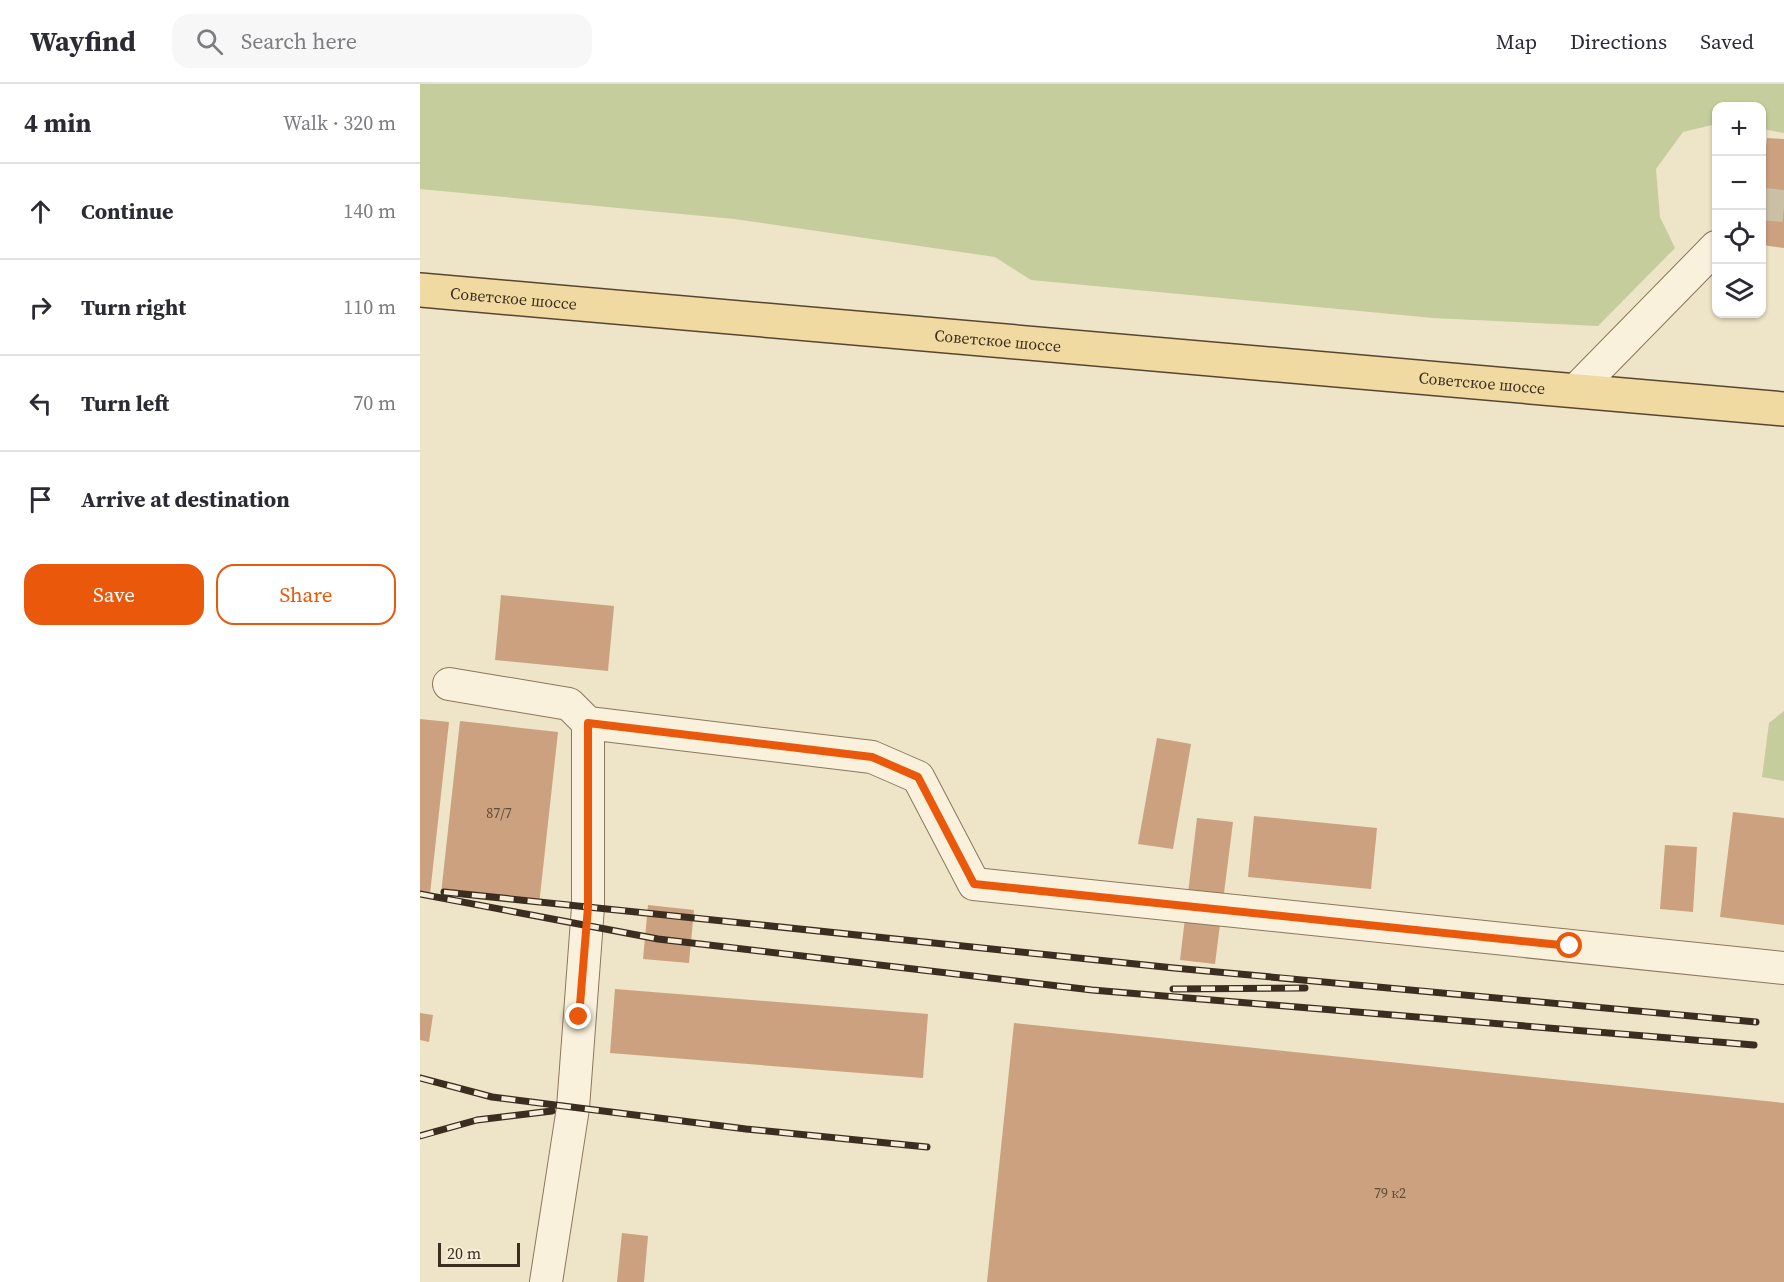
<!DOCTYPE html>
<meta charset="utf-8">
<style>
:root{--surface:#fff;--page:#f7f7f7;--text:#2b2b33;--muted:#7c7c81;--line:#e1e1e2;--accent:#ea580c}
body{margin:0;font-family:"Source Serif 4",serif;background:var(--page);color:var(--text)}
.controls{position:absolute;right:18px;top:18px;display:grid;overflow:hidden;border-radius:12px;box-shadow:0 2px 4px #0004}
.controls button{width:54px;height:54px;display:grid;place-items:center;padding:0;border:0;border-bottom:2px solid var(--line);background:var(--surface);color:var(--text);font:30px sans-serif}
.scale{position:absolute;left:18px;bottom:15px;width:82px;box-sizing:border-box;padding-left:6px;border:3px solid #3b2e20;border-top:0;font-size:16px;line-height:21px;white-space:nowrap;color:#3b2e20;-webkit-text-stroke:4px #f6eed8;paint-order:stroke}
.stop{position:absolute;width:18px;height:18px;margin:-14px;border:4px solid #ea580c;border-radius:50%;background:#fff}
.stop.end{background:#ea580c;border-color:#fff;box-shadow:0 2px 6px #0008}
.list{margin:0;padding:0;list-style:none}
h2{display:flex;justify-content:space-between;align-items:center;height:78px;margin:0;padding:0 24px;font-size:26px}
h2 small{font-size:20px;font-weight:400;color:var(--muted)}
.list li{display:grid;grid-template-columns:39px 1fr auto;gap:18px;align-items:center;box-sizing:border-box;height:96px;padding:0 24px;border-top:2px solid var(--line)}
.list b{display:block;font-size:22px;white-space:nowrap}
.list em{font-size:20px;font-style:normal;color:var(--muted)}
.actions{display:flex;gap:12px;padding:18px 24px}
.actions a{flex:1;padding:14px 0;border:2px solid var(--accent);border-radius:18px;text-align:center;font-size:21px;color:var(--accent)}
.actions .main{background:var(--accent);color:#fff}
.icon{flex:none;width:33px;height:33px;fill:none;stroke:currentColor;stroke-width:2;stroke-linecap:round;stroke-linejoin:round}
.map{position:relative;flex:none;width:1364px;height:1198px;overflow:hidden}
header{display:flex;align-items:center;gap:36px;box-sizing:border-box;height:84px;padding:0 30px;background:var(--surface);border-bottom:2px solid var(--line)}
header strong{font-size:28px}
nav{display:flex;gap:33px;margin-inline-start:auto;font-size:21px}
.search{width:420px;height:54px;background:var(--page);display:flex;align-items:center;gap:15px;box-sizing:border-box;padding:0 21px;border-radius:18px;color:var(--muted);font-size:22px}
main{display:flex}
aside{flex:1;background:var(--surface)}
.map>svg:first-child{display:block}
</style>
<header>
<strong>Wayfind</strong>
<div class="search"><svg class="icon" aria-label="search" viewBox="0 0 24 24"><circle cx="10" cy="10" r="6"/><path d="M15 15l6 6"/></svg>Search here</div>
<nav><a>Map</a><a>Directions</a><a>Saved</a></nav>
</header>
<main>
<aside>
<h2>4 min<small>Walk · 320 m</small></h2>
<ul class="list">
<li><svg class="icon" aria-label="ahead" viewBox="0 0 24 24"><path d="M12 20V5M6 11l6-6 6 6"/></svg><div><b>Continue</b></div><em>140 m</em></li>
<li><svg class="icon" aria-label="right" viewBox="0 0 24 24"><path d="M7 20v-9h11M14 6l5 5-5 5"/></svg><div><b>Turn right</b></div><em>110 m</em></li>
<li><svg class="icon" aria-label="left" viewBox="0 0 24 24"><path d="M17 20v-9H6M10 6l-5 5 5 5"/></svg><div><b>Turn left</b></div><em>70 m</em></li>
<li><svg class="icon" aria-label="arrive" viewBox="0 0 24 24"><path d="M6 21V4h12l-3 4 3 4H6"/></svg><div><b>Arrive at destination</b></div></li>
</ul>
<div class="actions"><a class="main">Save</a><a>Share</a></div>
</aside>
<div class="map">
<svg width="1364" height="1198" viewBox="0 0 1364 1198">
<rect width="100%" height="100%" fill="#eee4c8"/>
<path fill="#c5cd9c" d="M 0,0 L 1364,0 L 1364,49 L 1342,45 L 1342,22 L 1296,22 L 1296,40 L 1263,48 L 1236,85 L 1240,133 L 1255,164 L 1178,242 L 1013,234 L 611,196 L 575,173 L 314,135 L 0,105 Z
M 1364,627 L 1364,697 L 1342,693 L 1349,639 Z"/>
<path fill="#cca17f" d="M 1347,54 L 1364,55 L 1364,164 L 1342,161 L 1342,100 Z
M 81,511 L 194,522 L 188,587 L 75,576 Z
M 0,635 L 29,638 L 10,810 L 0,809 Z
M 40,637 L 138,648 L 119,821 L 21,810 Z
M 737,654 L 771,660 L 753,765 L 718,760 Z
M 1313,728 L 1364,734 L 1364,841 L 1300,833 Z
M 834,732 L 957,744 L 951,805 L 828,793 Z
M 777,734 L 813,738 L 795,880 L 760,876 Z
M 1245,761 L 1277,763 L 1273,828 L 1240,825 Z
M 228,821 L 274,826 L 269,879 L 223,875 Z
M 195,905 L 508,930 L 503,994 L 190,969 Z
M 0,929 L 13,931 L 9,958 L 0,956 Z
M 594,939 L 1364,1019 L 1364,1198 L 567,1198 Z
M 202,1149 L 228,1152 L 224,1198 L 197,1198 Z"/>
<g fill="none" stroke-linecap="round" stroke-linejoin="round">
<path stroke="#cac0a6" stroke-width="32" stroke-dasharray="32 16" stroke-linecap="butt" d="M 1342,120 L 1364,122"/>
<g stroke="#8a775d" stroke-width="34">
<path id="minor" d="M 1157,305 L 1296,163
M 29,600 L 149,620 L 168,639 L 452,673 L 498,693 L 554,800 L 1364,884
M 126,1198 L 153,1024 L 168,823 L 168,639"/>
</g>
<g stroke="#584531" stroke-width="36">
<g id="major">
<path id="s1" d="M 0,206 L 1364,325"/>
</g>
</g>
<use href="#minor" stroke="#f9f1dc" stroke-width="32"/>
<use href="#major" stroke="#f0daa1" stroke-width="33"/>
<g stroke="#3b2e20" stroke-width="7">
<path id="rail" d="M 24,808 L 754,884 L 1336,938
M 0,810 L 238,855 L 672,906 L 1334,961
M 753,905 L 885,904
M 0,994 L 72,1013 L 326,1045 L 507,1063
M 0,1052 L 57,1036 L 132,1027"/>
</g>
<use href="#rail" stroke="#f6eed8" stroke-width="4.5" stroke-dasharray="14" stroke-linecap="butt"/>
</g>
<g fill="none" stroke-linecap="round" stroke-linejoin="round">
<path stroke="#ea580c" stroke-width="8" d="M 159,933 L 168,823 L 168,639 L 452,673 L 498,693 L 554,800 L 1150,862"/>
</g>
<g text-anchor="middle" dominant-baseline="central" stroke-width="4.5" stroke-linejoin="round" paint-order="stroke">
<g font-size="14" fill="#5f4b38">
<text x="79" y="729">87/7</text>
<text x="970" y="1109">79 к2</text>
</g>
<g font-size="16" fill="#3b2e20" stroke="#f6eed8">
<text stroke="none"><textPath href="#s1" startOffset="94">Советское шоссе</textPath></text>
<text stroke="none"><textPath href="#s1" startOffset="580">Советское шоссе</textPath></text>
<text stroke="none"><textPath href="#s1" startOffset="1066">Советское шоссе</textPath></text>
</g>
</g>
</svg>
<div class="controls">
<button>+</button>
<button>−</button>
<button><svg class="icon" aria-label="locate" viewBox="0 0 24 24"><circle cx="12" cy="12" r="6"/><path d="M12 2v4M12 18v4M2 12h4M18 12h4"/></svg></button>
<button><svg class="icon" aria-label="layers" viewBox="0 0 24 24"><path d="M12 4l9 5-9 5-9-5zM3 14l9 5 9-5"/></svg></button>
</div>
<div class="scale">20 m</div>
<div class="stop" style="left:1150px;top:862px"></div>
<div class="stop end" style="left:159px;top:933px"></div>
</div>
</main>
